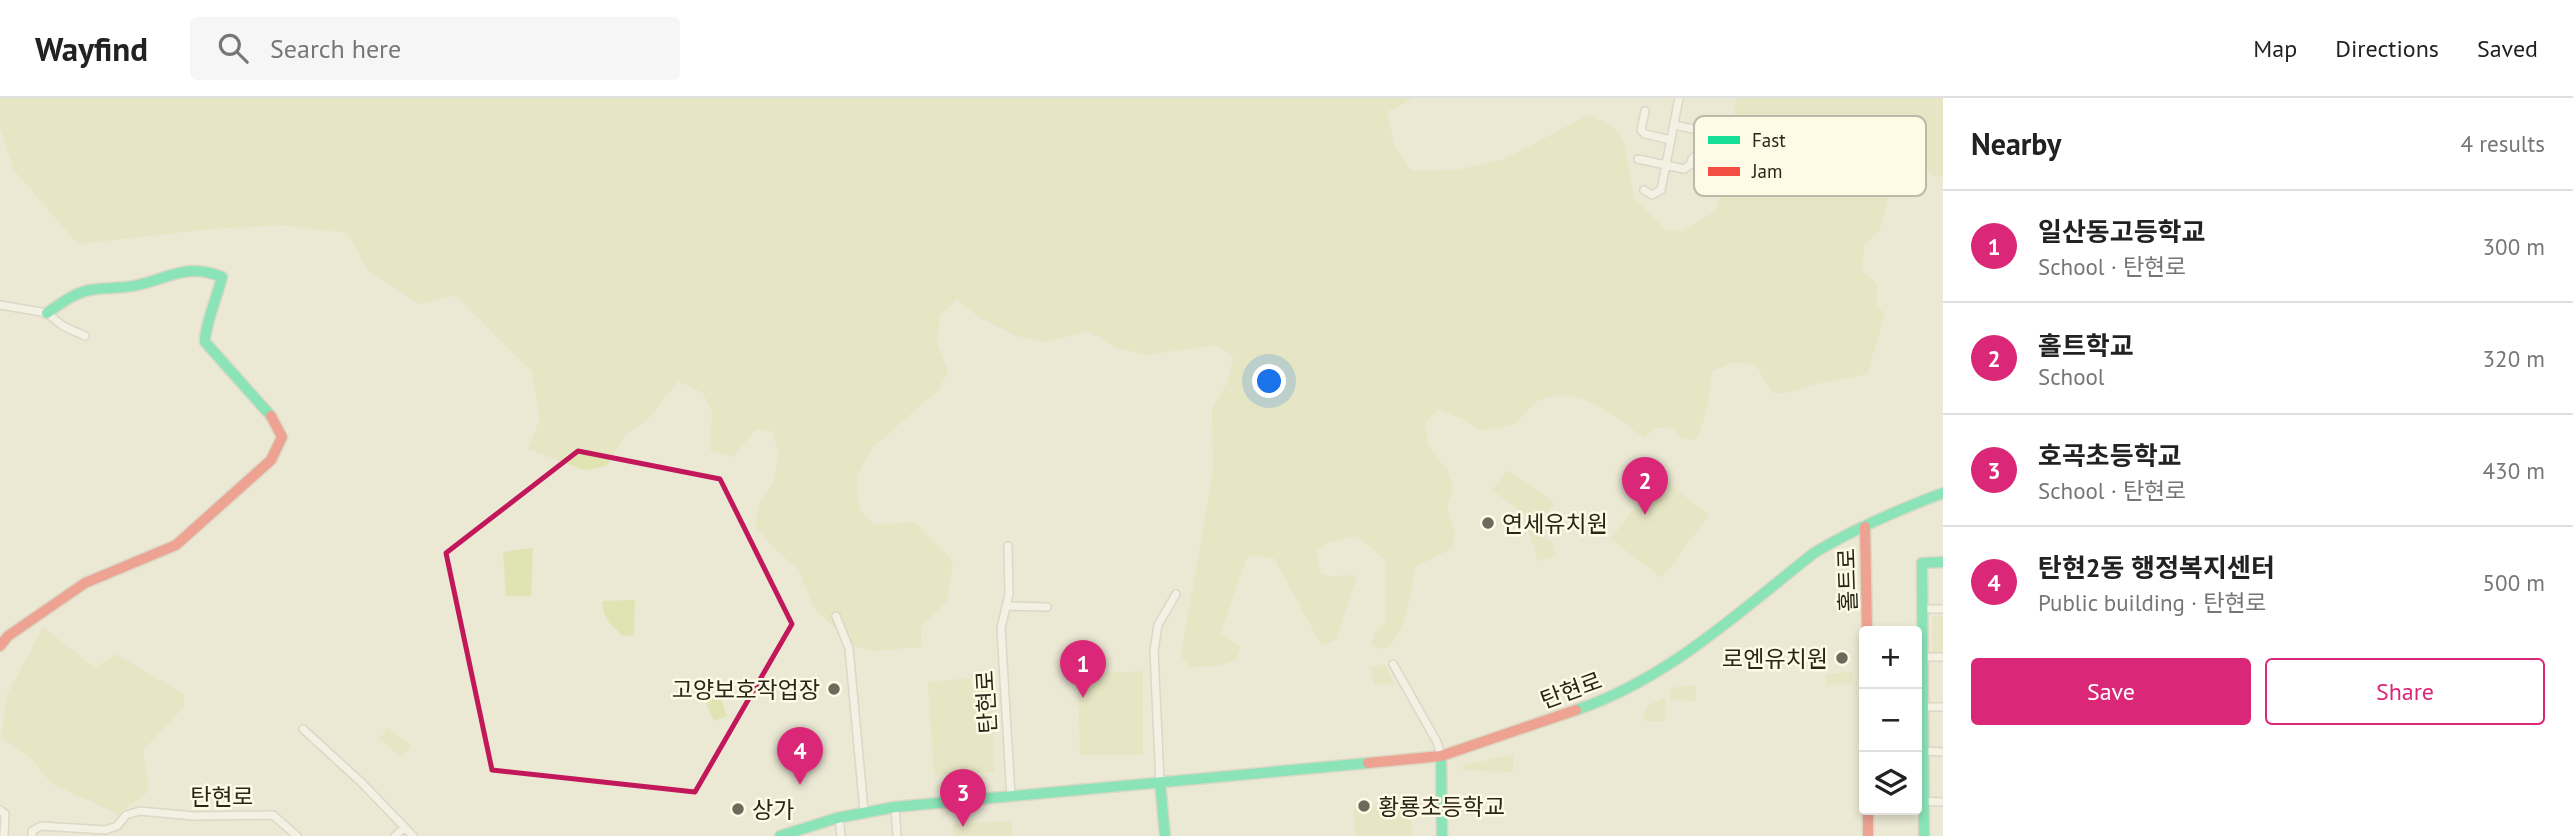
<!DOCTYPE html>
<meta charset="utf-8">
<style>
:root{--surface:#fff;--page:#f6f6f6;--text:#222;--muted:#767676;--line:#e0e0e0;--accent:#db2777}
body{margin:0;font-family:"PT Sans","Noto Sans KR",sans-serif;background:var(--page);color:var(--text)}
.controls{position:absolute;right:21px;bottom:21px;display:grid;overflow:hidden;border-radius:7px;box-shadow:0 4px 10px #0003}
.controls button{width:63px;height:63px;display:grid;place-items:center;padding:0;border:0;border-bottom:2px solid var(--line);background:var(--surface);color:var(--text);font:35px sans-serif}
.you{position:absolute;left:1270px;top:284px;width:24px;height:24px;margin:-18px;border:5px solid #fff;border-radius:50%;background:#1a73e8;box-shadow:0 0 0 10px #1a73e833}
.badge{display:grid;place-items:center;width:46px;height:46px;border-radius:50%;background:var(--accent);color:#fff;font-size:23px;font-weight:700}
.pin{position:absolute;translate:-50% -58px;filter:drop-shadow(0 2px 4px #0008)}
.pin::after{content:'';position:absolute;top:37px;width:24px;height:21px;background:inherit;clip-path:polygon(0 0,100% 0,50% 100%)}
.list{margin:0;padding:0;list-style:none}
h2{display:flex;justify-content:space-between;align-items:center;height:91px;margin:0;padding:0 28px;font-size:30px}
h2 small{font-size:23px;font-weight:400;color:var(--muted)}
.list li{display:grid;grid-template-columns:46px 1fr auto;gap:21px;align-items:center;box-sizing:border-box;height:112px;padding:0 28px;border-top:2px solid var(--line)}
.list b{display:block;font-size:26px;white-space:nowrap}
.list p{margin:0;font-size:23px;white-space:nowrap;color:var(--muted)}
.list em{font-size:23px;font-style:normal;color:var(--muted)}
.actions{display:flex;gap:14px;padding:21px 28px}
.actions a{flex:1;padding:16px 0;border:2px solid var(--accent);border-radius:7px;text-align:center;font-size:24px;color:var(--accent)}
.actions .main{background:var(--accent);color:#fff}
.icon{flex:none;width:38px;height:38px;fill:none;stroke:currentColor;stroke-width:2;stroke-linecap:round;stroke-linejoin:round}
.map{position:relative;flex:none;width:1943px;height:738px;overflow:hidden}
header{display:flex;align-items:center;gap:42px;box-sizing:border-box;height:98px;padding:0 35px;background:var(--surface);border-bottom:2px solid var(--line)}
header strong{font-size:33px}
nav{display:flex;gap:38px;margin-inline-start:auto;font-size:24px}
.search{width:490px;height:63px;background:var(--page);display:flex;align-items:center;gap:18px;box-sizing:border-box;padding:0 24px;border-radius:7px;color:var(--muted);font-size:26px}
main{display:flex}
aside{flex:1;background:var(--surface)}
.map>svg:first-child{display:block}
</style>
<header>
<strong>Wayfind</strong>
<div class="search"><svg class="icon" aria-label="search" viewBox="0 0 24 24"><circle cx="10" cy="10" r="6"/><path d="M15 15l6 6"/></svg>Search here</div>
<nav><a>Map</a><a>Directions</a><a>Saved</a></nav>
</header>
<main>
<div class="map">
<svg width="1943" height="738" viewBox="0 0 1943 738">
<rect width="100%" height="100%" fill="#ebe8d4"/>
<path fill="#dfe4b2" d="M 0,0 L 1413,0 L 1387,14 L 1394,46 L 1411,73 L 1456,72 L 1505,61 L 1590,16 L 1617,32 L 1624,44 L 1634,100 L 1666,132 L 1682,133 L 1716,113 L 1729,62 L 1736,0 L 1943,0 L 1943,79 L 1934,78 L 1912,56 L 1901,61 L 1879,133 L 1864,148 L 1862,172 L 1877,186 L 1877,208 L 1885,216 L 1867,276 L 1815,286 L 1786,295 L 1773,295 L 1755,266 L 1733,264 L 1711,274 C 1710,299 1706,319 1696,342 L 1681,340 L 1672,329 L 1656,330 L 1644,340 C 1616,319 1573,282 1536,304 C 1529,309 1524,318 1517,324 C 1508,330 1491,330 1480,332 L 1464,322 L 1439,311 L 1425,325 L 1428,346 L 1448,374 L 1454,390 L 1447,409 L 1455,436 L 1451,451 L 1415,469 C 1410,499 1408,525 1389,549 L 1381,551 L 1372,547 L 1374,536 L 1386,523 L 1386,462 L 1357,438 L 1327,444 L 1316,453 L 1321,476 L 1331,478 L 1357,477 L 1336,542 L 1322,548 L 1274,460 L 1248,457 L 1220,536 L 1241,549 L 1236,562 L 1218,568 L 1190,569 L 1181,558 L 1213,373 L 1212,310 L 1226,287 L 1234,259 L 1215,247 L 1145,257 L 1116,249 L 1087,233 L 1047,244 L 1017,238 L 980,220 L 957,201 L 940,218 L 937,246 L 948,273 L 939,291 L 871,351 L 857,378 L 859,411 L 875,427 L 915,424 L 953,463 L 947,503 L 921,529 L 921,549 L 872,553 L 854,548 L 814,510 L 799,472 L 776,452 L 755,428 L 759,406 L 774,385 L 779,355 L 772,333 L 756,331 L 733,359 L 710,352 L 712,314 L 703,295 L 678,283 L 650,319 L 624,338 L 607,368 L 584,372 L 528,351 L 540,321 L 532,274 L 456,197 L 419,206 L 369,173 L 347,135 L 283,127 L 210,131 L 78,146 L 14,72 L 0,30 Z
M 1508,372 L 1554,405 L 1538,426 L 1492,392 Z
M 1658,378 L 1709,417 L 1662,480 L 1611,441 Z
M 1528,432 L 1552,444 L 1556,459 L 1538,463 Z
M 533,450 L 531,498 L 506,498 L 503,454 Z
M 635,502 L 634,537 L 624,538 C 612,528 601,520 603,503 Z
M 1935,518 L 1943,518 L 1943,557 L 1933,556 L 1932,520 Z
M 43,529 L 95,570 L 116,556 L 183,596 L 184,609 L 143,652 L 149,693 L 118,716 L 51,685 L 28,657 L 1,641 L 7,597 Z
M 1385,566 L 1393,585 L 1374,587 L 1371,569 Z
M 1143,573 L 1143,657 L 1080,657 L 1078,576 Z
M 1853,574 L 1853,586 L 1826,587 L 1826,576 Z
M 971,580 L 972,591 L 992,590 L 994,674 L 934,677 L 928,584 Z
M 1696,587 L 1696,603 L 1670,602 L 1670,590 Z
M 719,595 L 727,618 L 714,623 L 704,600 Z
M 1666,599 L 1665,623 L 1644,623 L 1645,609 Z
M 388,630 L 411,648 L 401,659 L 379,641 Z
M 1513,656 L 1513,674 L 1462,672 L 1463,668 Z
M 1354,708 L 1411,708 L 1412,738 L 1355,738 Z
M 1012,723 L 1012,738 L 953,738 L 953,726 Z"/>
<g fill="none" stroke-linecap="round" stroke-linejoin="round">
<g stroke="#c7c5b5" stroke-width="10">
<path id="street" d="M 1645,13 L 1641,32 L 1645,36 L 1671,42
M 1674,27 L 1721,37
M 1638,61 L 1684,71 L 1690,67 L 1692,61 L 1698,56 L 1710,58
M 1644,92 L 1652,97 L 1661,92 L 1679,0
M 0,207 L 47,215 L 63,228 L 85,238
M 1008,448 L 1009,496 L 1001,530 L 1011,699
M 1006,508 L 1047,509
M 1923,511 L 1943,511
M 836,518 L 849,550 L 864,713
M 1917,559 L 1943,559
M 1393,566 L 1437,644 L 1441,658
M 1923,609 L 1943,609
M 303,631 L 362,685 L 413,738
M 1924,653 L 1943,654
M 1160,684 L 1154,553 L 1158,527 L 1176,496
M 1917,703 L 1943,704
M 895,709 L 897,738
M 0,712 L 5,716 L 4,738
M 839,720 L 841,738
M 32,738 L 32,733 L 41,728 L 105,732 L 117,728 L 126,717 L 140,713 L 193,718 L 273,717 L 297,738
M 395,738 L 404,730"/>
</g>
<g stroke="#c7c5b5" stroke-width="13">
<path id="fast" d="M 47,215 C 60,206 74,195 90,192 C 106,189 122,191 138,187 C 171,179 188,165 222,179 C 218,196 204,230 205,244 L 271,318
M 1576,612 C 1668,581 1739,514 1814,455 C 1855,430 1898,412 1943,395
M 1441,658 L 1442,738
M 1160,684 L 1165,738
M 780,738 L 837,720 L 895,709 L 1368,665
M 1924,738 L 1922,465 L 1943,464"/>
</g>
<g stroke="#c7c5b5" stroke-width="13">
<path id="jam" d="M 1865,429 L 1867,533
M 0,548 L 8,538 L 85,485 L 176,447 L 271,362 L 282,339 L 271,318
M 1368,665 L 1441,658 L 1576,612
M 1868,712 L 1868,738"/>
</g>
<use href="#street" stroke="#fcfcf9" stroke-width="7"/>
<use href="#fast" stroke="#16e098" stroke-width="10"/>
<use href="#jam" stroke="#f24e42" stroke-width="10"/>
</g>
<path d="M0 0H1943V738H0ZM 578,353 L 720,381 L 792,526 L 695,694 L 492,672 L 446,455 Z" fill="#ebe8d4" fill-opacity=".55" fill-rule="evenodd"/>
<path fill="none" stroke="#c2185b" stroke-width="5" stroke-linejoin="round" d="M 578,353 L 720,381 L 792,526 L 695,694 L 492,672 L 446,455 Z"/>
<g fill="#6c6a5a" stroke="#fffae5" stroke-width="2.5">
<circle cx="1488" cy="425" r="7"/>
<circle cx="1842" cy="560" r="7"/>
<circle cx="834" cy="591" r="7"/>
<circle cx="1364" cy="708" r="7"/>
<circle cx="738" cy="711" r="7"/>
</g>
<g text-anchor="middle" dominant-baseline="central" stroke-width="5" stroke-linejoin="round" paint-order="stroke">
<g font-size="23" fill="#282618" stroke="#fffae5" text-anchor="start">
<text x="1502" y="425">연세유치원</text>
<text x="1828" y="560" text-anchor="end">로엔유치원</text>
<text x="820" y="591" text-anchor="end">고양보호작업장</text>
<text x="1378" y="708">황룡초등학교</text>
<text x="752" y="711">상가</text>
</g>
<g font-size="23" fill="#282618" stroke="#fffae5">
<text transform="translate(1847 482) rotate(-92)">홀트로</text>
<text transform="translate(1571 592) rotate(-20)">탄현로</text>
<text transform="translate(986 604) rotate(-93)">탄현로</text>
<text x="222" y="698">탄현로</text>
</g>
</g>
<rect x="1694" y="18" width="232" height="80" rx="10" fill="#fffae5" stroke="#bebaa8" stroke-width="2"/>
<rect x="1708" y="38" width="32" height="8" fill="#16e098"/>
<rect x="1708" y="69" width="32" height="9" fill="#f24e42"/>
<g font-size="19" fill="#282618">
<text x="1752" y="49">Fast</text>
<text x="1752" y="80">Jam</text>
</g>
</svg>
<div class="controls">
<button>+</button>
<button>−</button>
<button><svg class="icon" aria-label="layers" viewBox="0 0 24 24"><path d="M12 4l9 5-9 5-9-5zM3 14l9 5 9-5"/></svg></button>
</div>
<div class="you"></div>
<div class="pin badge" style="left:1083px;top:600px">1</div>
<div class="pin badge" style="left:1645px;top:417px">2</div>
<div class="pin badge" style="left:963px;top:729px">3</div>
<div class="pin badge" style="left:800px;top:687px">4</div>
</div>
<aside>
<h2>Nearby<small>4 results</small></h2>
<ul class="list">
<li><span class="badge">1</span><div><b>일산동고등학교</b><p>School · 탄현로</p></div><em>300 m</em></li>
<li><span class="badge">2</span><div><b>홀트학교</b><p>School</p></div><em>320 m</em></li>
<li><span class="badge">3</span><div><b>호곡초등학교</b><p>School · 탄현로</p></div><em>430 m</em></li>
<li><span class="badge">4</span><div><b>탄현2동 행정복지센터</b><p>Public building · 탄현로</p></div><em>500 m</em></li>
</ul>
<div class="actions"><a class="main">Save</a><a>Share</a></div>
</aside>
</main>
